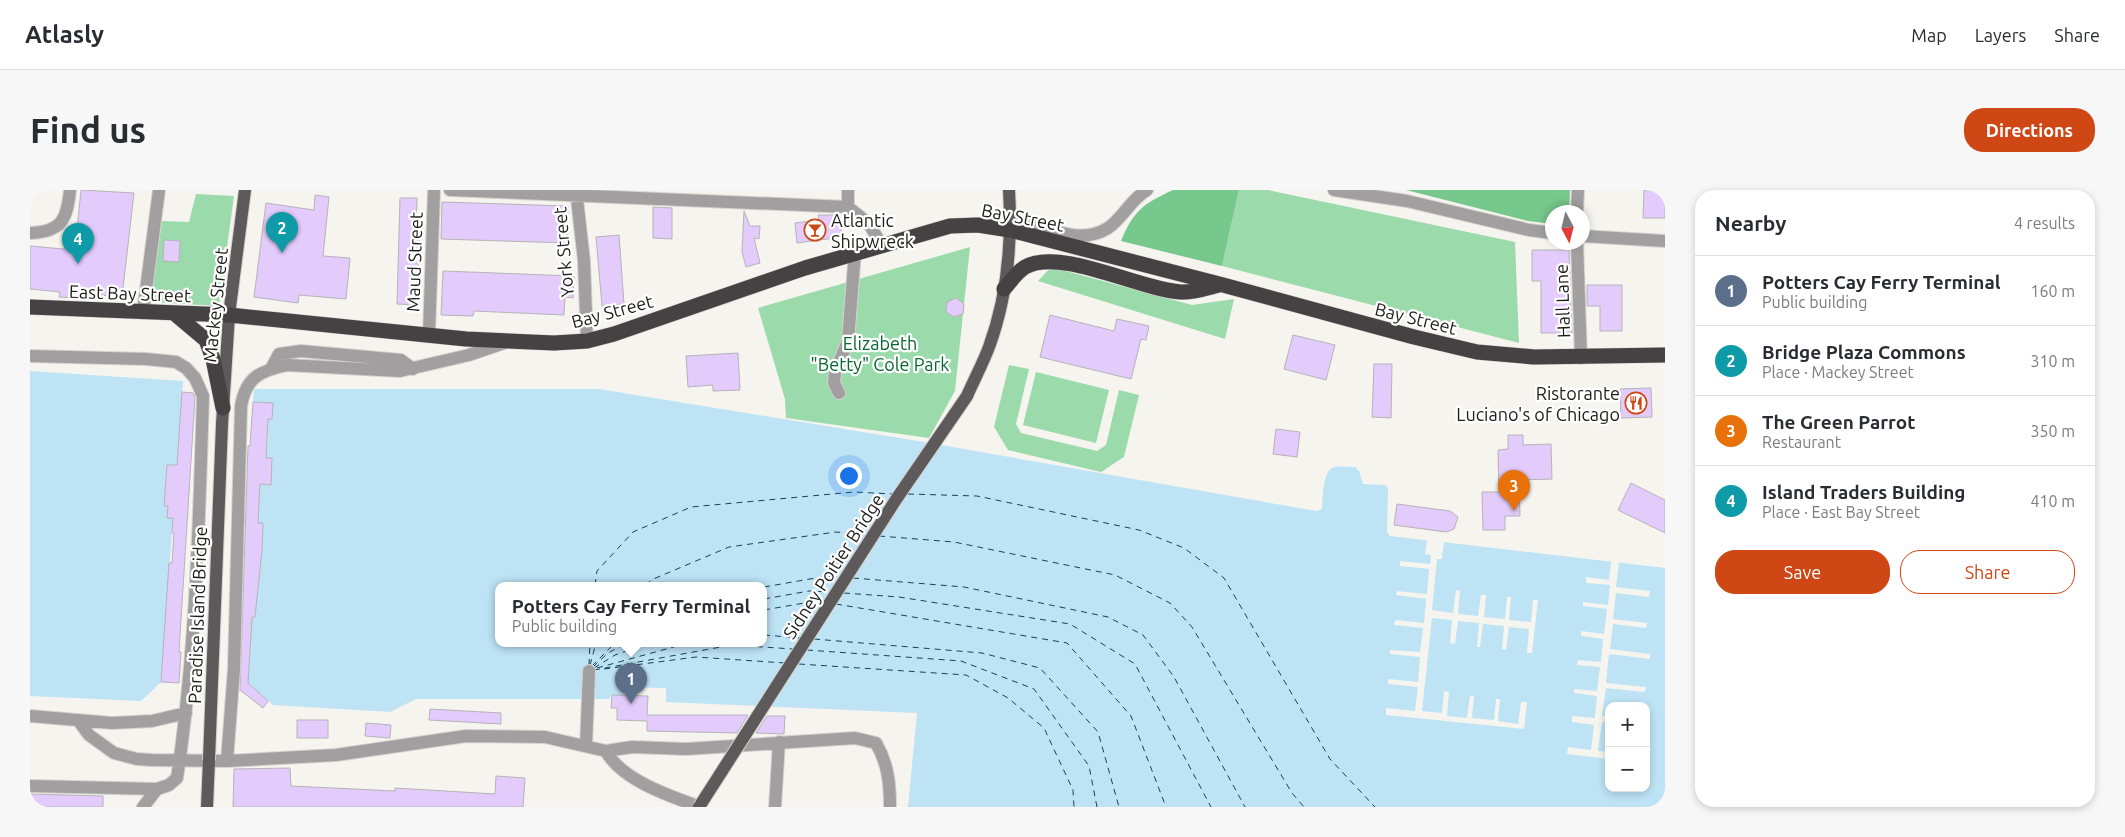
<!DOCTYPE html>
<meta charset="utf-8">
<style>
:root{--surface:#fff;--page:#f7f7f7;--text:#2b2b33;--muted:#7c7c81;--line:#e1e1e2;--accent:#ce4714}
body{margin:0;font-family:Ubuntu,sans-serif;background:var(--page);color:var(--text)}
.controls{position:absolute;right:15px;bottom:15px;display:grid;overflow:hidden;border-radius:10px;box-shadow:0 2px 8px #0003}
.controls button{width:45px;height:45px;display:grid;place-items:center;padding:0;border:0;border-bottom:1px solid var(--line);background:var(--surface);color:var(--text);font:25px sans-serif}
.compass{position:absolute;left:1515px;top:15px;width:45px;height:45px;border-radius:50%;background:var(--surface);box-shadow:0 2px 8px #0003;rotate:173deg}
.you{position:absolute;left:818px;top:285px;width:18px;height:18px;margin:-12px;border:4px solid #fff;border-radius:50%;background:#1a73e8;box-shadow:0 0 0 8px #1a73e833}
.badge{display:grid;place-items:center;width:32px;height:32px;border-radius:50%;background:var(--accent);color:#fff;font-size:16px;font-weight:700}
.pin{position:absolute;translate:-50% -41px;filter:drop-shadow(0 1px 2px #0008)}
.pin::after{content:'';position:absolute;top:26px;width:18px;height:15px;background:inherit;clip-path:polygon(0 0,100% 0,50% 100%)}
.popup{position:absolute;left:465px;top:392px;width:272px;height:65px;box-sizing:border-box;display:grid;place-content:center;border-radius:10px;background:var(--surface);filter:drop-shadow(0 1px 4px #0005);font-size:16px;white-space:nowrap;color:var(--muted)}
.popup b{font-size:19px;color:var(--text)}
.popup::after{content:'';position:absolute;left:50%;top:100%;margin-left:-10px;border:10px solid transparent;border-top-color:var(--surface)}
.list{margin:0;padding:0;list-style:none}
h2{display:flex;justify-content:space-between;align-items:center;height:65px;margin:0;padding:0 20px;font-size:21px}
h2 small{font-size:16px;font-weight:400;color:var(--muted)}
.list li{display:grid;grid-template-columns:32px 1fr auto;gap:15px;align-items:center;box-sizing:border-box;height:70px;padding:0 20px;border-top:1px solid var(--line)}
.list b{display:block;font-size:19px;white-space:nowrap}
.list p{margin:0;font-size:16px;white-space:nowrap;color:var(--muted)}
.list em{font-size:16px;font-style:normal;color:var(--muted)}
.actions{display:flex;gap:10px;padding:15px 20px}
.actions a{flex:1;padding:11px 0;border:1px solid var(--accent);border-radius:20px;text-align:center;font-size:18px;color:var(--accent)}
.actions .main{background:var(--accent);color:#fff}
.map{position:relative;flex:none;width:1635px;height:617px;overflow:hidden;border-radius:20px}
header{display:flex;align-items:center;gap:30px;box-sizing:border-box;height:70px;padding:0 25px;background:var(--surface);border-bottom:1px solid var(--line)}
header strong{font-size:24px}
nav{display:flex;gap:28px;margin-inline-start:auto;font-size:18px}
.intro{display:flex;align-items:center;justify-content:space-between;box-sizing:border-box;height:120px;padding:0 30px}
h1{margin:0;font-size:35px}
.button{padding:12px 22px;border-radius:20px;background:var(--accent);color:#fff;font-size:18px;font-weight:700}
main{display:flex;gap:30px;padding:0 30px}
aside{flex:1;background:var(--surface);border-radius:20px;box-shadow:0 2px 8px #0003}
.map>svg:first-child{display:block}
</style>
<header>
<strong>Atlasly</strong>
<nav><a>Map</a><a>Layers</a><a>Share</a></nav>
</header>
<div class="intro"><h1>Find us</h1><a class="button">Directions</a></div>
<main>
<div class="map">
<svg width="1635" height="617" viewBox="0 0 1635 617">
<rect width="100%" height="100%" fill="#f6f4ef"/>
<path fill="#9bdaaa" d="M 1209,0 L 1238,0 L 1485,52 L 1489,153 L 1192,76 Z
M 166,4 L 204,6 L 189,116 L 120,112 L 132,31 L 159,32 Z
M 940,57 L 925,201 L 899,248 L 756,228 L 755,209 L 728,118 Z
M 1021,77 L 1162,115 L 1204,109 L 1195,149 L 1008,91 Z
M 979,175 L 999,179 L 986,234 L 991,243 L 1067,261 L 1076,255 L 1089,200 L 1109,205 L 1094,267 L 1071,282 L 978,260 L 964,237 Z
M 1006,182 L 1079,200 L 1066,253 L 993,235 Z"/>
<path fill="#77c88d" d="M 1143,0 L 1209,0 L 1192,76 L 1091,51 C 1104,20 1113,14 1143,0 Z
M 1376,0 L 1540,0 L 1539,22 L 1522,22 L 1522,34 L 1498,31 Z"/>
<path fill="#bde3f5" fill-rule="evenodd" d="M 0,181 L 153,191 L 147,275 L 137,275 L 134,316 L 138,316 L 138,328 L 143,328 L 131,492 L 111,511 L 0,506 Z
M 224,199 L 569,199 L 894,252 L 1286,321 L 1292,319 C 1293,309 1292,281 1304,277 C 1310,276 1318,277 1325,277 L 1329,281 L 1333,294 L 1355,295 L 1358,298 L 1357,342 L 1360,346 L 1635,378 L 1635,617 L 878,617 L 887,523 L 636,512 L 636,498 L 595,497 L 594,505 L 582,505 L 579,509 L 386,509 L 360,522 L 243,515 L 218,493 L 222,427 L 225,427 L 233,334 L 228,333 L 230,294 L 241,294 L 242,269 L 236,268 L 238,244 L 233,240 L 234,229 L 242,229 L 243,214 L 223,212 ZM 468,395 L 734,395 L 734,453 L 468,453 ZM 1579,516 L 1616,516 L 1616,598 L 1579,598 Z"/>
<path fill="#f6f4ef" d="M 1397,350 L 1414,352 L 1412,369 L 1407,369 L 1402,420 L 1423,423 L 1426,400 L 1430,401 L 1428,424 L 1448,426 L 1451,405 L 1456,405 L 1454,427 L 1475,429 L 1477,407 L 1481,407 L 1479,430 L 1501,432 L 1503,410 L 1508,410 L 1502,463 L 1497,463 L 1499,439 L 1479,437 L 1476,460 L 1472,459 L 1474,436 L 1453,434 L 1450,457 L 1447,457 L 1449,433 L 1428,431 L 1425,454 L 1420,453 L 1422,430 L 1402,428 L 1392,521 L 1412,523 L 1414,501 L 1419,502 L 1417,526 L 1437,528 L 1440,506 L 1444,506 L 1442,528 L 1464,530 L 1466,509 L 1470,509 L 1468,531 L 1488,534 L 1491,512 L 1497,512 L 1494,539 L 1356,525 L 1356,518 L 1385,521 L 1388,497 L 1358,494 L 1358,489 L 1388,492 L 1390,467 L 1360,464 L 1360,460 L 1390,462 L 1393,438 L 1364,435 L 1365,430 L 1394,433 L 1396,409 L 1366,405 L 1367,401 L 1397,404 L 1399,379 L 1370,376 L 1370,371 L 1400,374 L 1401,365 L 1395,364 Z
M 1581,372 L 1589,372 L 1586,397 L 1620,401 L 1619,407 L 1586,403 L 1583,429 L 1617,433 L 1616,438 L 1583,434 L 1580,459 L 1620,464 L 1620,469 L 1579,464 L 1576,493 L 1616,497 L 1615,502 L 1576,498 L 1572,526 L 1579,527 L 1579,532 L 1572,532 L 1568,561 L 1579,562 L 1579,569 L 1537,564 L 1538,557 L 1561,560 L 1564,535 L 1542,532 L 1542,526 L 1565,528 L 1567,506 L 1544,503 L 1544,499 L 1567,501 L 1570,477 L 1547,475 L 1548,470 L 1571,472 L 1573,449 L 1551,446 L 1551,441 L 1574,444 L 1577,419 L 1553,416 L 1553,412 L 1578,415 L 1580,395 L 1556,393 L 1556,387 L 1579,390 Z"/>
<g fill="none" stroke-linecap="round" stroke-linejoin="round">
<path stroke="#144355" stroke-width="1" stroke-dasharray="6 5" stroke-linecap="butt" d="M 878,304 L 947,306 L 1109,340 L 1154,358 L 1194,388 L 1300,569 L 1345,617
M 849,346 L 924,352 L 1085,385 L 1140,413 L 1162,437 L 1262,603 L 1274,617
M 823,388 L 934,397 L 1078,427 L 1113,445 L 1144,487 L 1215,617
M 565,395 L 567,381 L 603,342 L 661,317 L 824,302 L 864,304
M 616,395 L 621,390 L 699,357 L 806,342 L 835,345
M 734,397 L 797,386 L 809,387
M 814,403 L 869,407 L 1040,434 L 1105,474 L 1181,617
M 734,409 L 779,401 L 800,402
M 806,414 L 1037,453 L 1101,526 L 1136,617
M 734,420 L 786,411 L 794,413
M 734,445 L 770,448
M 784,449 L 952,463 L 1010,478 L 1068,542 L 1089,617
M 777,460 L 931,471 L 1004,499 L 1059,576 L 1067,617
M 769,474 L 936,485 L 978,508 L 1014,538 L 1043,600 L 1044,617
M 559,475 L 560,453
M 560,475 L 566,453
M 562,476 L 585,453
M 563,477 L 578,463 L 597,453
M 564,478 L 585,465 L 619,453
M 567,478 L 658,453
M 574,479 L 666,467 L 755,473
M 564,480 L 702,455 L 763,459"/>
</g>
<path fill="#e3cbfb" stroke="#b5b3b8" d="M 51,0 L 104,3 L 92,107 L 45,103 L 45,108 L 29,107 L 30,102 L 0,99 L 0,56 L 45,60 Z
M 1614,0 L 1635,0 L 1635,28 L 1613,28 Z
M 285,5 L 299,7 L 293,66 L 320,68 L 316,109 L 269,105 L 268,113 L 224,107 L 236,13 L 284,20 Z
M 370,8 L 387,8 L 386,35 L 390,35 L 386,115 L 367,114 Z
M 412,12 L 538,16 L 537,53 L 411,49 Z
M 623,17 L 642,18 L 642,49 L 623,48 Z
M 714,21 L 720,36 L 730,36 L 729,49 L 724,48 L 730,73 L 716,77 L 712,62 Z
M 788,25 L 809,25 L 812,47 L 767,53 L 765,33 L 789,30 Z
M 589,45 L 594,114 L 572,116 L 566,47 Z
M 134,50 L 150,51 L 149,72 L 133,71 Z
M 1502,60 L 1539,60 L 1542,143 L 1511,143 L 1511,91 L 1502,91 Z
M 413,81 L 544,86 L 543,108 L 535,107 L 534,125 L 444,121 L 443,126 L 411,125 Z
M 1557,95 L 1592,95 L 1592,141 L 1570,141 L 1570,116 L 1557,116 Z
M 926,108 L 934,114 L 933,124 L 924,127 L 916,122 L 917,112 Z
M 1020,125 L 1084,141 L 1087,129 L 1119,136 L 1116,150 L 1111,149 L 1101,189 L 1010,167 Z
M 1263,145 L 1305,155 L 1296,190 L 1254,179 Z
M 708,163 L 710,200 L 683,201 L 683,195 L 658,197 L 656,166 Z
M 1344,174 L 1362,174 L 1361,228 L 1342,227 Z
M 1621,198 L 1622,227 L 1591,228 L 1590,199 Z
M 152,202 L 163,203 L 165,207 L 149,462 L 151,462 L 149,493 L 131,492 L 139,373 L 142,373 L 144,343 L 142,343 L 143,328 L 137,328 L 138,316 L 134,316 L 135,303 L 137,275 L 147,275 Z
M 223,212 L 243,213 L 242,229 L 238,229 L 236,268 L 242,268 L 241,295 L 230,294 L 228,333 L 233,333 L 232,360 L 225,427 L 222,427 L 218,493 L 238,511 L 233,518 L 210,500 L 218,256 L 220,256 Z
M 1246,239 L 1270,242 L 1267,267 L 1243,264 Z
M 1478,245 L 1493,245 L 1493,255 L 1521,254 L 1522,289 L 1489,290 L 1490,326 L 1475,326 L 1475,340 L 1453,340 L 1452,302 L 1469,302 L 1468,260 L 1478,259 Z
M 1601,293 L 1635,310 L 1635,343 L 1588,320 Z
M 1367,314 L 1420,321 L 1428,327 L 1424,339 L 1416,342 L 1364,335 Z
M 582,505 L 618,506 L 617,525 L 718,525 L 707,543 L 617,541 L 617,531 L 587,530 L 587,518 L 581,518 Z
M 400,519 L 471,523 L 471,534 L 399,530 Z
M 737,526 L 755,526 L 754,544 L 726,543 Z
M 267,530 L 298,530 L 298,548 L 267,548 Z
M 336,533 L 361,535 L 360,548 L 335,546 Z
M 260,578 L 261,596 L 365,601 L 365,598 L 465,604 L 466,586 L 495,588 L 493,617 L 203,617 L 204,579 Z
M 0,604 L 73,606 L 73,617 L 0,617 Z"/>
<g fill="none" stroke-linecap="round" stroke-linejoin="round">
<g stroke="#d3d2cd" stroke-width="14">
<path id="minor" d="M 420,0 L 818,17 L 839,34 L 851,54
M 546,0 L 554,71 L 557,151
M 1304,0 L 1377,11 L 1499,40 L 1522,43
M 818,17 L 818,0
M 1547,22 L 1548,0
M 980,31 C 1012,32 1047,58 1078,38 C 1093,28 1101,9 1117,0
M 0,43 C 32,42 37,29 40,0
M 1552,46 L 1635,51
M 1547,52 L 1551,168
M 113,123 L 129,0
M 399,145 L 404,0
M 0,166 L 116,169 L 146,172 L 156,178 L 165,188 L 173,206 C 169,334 166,462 147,588 L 139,595 L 127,599 L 0,596
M 242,177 L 249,164 L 271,161 L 371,170 L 383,179
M 809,203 L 804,193 L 805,182 L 818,151 L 825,62
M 0,526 L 82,533 L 122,531 L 156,523
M 48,530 L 59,545 L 84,563 L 107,569 L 122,570 L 197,571 L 306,565 L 436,546 L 515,547 L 576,561 L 602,557 L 656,559 L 825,548 L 846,553 C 858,574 860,593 860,617
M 556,556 L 559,481
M 576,561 C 591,590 640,606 670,617
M 197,571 L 204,478 L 211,216 C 216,187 230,181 257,175 L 370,181 L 439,165 L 477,152
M 113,617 L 127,599
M 745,617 L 749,552"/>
</g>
<g stroke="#d3d2cd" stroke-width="14">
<path id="major" d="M 937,206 C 944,190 953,173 959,157 C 977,108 982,51 979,0
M 192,234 L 199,125 L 215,0
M 177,617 L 179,570"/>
</g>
<g stroke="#d3d2cd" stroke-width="16">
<path id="highway" d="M 974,99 C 980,92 987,82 995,77 C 1031,57 1110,100 1151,102 C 1163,103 1177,98 1189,95
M 0,117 L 199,125 L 436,149 L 524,153 L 557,151 L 584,144 L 775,78 L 920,36 L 948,35 L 980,40 L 1193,95 L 1384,147 L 1447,162 L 1504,167 L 1635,165
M 145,124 L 176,150 L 183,169 L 193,218"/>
</g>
<use href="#minor" stroke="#a19f9f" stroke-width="12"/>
<use href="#major" stroke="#5e595a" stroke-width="12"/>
<use href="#highway" stroke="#464142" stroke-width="15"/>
<g stroke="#d3d2cd" stroke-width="14" stroke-linecap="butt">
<path id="major-bridge" d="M 179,570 L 192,234
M 669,617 L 867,308 L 937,206"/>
</g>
<use href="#major-bridge" stroke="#5e595a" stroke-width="12"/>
</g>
<defs>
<g id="bar-ring" transform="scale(1.125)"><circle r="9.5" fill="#fff" stroke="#ce4714" stroke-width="1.5"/><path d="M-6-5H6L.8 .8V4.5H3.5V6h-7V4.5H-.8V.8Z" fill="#ce4714"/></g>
<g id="restaurant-ring" transform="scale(1.125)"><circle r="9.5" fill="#fff" stroke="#ce4714" stroke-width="1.5"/><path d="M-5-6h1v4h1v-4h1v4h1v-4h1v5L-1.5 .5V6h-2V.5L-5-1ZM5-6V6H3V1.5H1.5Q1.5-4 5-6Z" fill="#ce4714"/></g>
</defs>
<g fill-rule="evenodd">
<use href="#bar-ring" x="785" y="40"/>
<use href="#restaurant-ring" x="1606" y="213"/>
</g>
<g text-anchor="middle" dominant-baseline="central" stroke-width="4.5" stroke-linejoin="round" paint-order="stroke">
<g font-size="18" fill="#1d1d1b" stroke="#fff">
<text transform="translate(993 27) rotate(11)">Bay Street</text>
<text transform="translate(533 62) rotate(-95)">York Street</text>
<text transform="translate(384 72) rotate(-88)">Maud Street</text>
<text transform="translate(100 103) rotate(2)">East Bay Street</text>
<text transform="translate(1532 111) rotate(-92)">Hall Lane</text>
<text transform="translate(185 115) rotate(-84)">Mackey Street</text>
<text transform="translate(582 121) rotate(-15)">Bay Street</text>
<text transform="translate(1386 128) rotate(14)">Bay Street</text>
<text transform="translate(803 376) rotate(-57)">Sidney Poitier Bridge</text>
<text transform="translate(167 425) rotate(-88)">Paradise Island Bridge</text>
</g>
<g font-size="18" fill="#1d1d1b" stroke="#fff" text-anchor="start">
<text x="801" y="30">Atlantic<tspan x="801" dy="21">Shipwreck</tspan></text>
<text x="1590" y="203" text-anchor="end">Ristorante<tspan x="1590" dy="21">Luciano's of Chicago</tspan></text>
</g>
<g font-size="18" fill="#096832" stroke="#fff">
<text x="850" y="153">Elizabeth<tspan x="850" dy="21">"Betty" Cole Park</tspan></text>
</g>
</g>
</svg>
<div class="controls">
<button>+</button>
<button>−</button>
</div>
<svg class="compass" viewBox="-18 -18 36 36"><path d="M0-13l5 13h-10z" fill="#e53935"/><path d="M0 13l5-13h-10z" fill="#7c7c81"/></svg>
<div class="you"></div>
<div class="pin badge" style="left:601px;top:514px;background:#5c6f8a">1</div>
<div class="popup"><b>Potters Cay Ferry Terminal</b>Public building</div>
<div class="pin badge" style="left:252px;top:63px;background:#0f9aa8">2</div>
<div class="pin badge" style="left:1484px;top:321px;background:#e8710a">3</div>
<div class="pin badge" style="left:48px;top:74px;background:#0f9aa8">4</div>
</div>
<aside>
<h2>Nearby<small>4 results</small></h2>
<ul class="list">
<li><span class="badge" style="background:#5c6f8a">1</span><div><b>Potters Cay Ferry Terminal</b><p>Public building</p></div><em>160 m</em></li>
<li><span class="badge" style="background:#0f9aa8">2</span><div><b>Bridge Plaza Commons</b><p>Place · Mackey Street</p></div><em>310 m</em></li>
<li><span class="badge" style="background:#e8710a">3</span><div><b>The Green Parrot</b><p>Restaurant</p></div><em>350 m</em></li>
<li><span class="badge" style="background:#0f9aa8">4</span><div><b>Island Traders Building</b><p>Place · East Bay Street</p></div><em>410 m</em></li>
</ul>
<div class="actions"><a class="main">Save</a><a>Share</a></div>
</aside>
</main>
